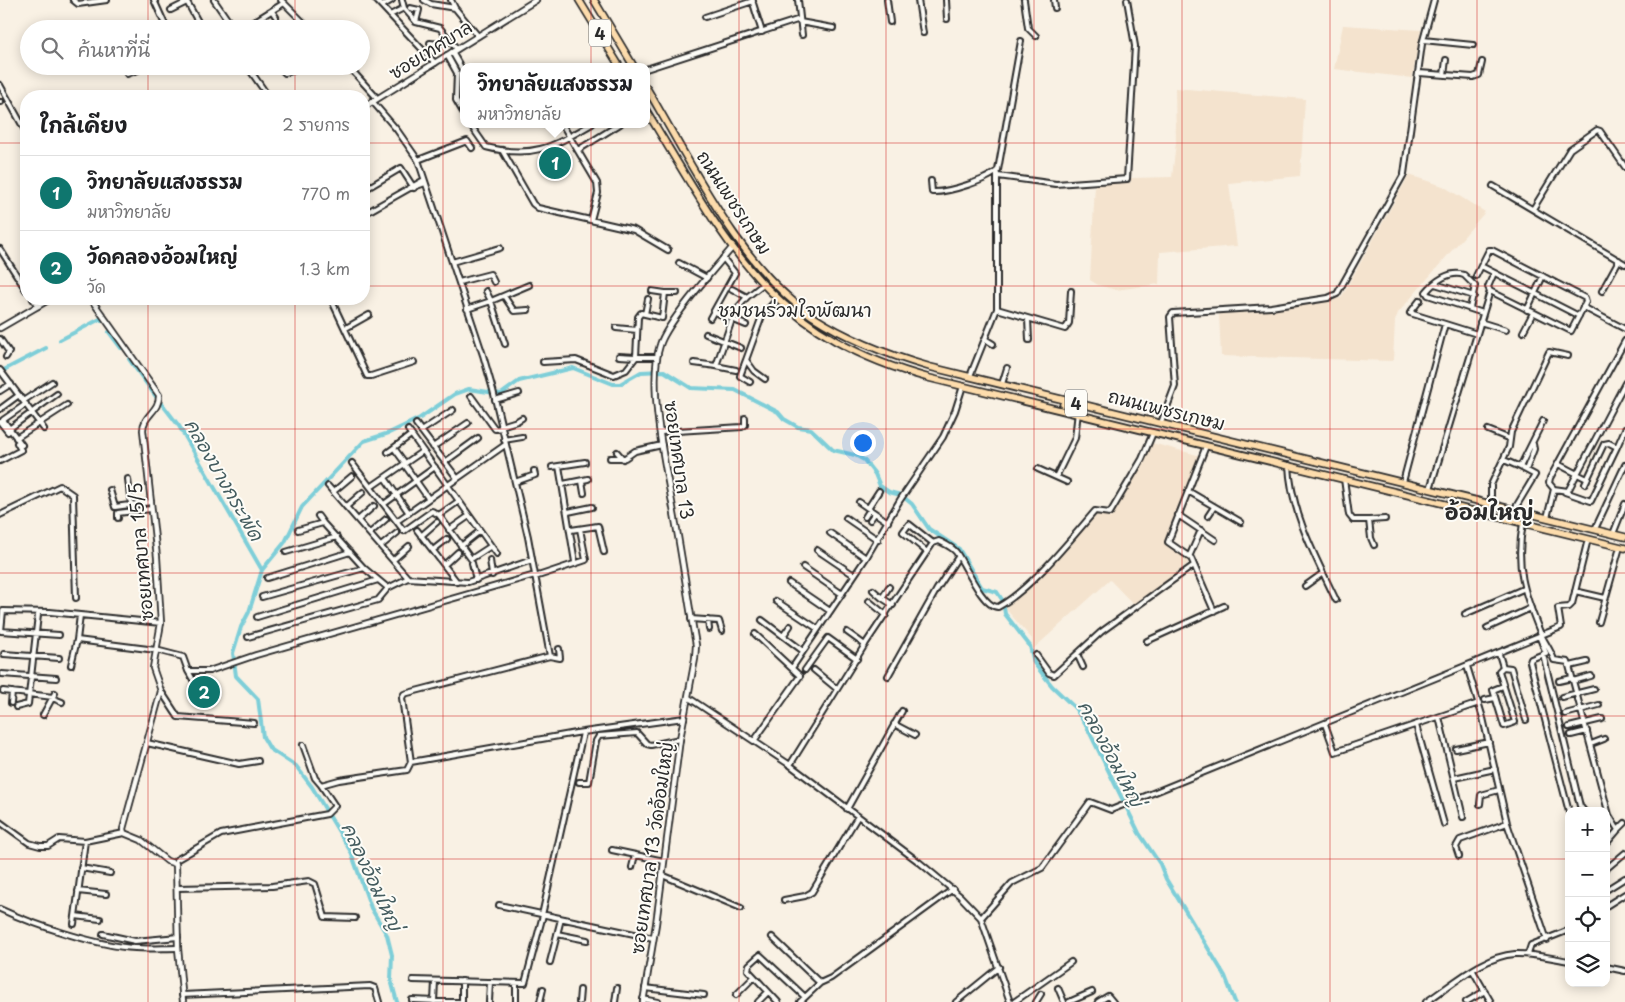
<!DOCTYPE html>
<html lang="th">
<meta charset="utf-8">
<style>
:root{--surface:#fff;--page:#f6f6f6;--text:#202124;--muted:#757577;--line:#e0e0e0;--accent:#0f766e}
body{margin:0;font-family:"Playpen Sans","Playpen Sans Thai",sans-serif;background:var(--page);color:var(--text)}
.controls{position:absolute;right:15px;bottom:15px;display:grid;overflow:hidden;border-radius:10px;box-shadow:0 2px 12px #0003}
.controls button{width:45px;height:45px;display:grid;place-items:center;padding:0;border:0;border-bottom:1px solid var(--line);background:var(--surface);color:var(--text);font:25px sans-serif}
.you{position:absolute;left:862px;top:442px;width:18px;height:18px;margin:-12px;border:4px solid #fff;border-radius:50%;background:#1a73e8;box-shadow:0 0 0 8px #1a73e833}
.badge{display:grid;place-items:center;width:32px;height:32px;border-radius:50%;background:var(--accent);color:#fff;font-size:16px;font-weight:700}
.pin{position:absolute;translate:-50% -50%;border:2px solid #fff;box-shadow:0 1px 5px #0006}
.popup{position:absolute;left:460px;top:63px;width:190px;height:65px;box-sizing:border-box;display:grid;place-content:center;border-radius:10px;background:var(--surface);filter:drop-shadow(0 1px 4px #0005);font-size:16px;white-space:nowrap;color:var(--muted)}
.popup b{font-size:19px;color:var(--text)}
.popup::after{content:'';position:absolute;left:50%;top:100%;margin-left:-10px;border:10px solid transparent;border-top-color:var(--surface)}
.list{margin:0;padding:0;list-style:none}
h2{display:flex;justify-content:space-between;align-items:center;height:65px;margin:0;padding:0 20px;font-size:21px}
h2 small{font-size:16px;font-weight:400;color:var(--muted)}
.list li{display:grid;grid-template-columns:32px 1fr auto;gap:15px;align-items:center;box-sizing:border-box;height:75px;padding:0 20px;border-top:1px solid var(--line)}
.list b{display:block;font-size:19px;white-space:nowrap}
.list p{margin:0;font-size:16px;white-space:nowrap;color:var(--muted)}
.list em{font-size:16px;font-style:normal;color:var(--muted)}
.icon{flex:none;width:28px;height:28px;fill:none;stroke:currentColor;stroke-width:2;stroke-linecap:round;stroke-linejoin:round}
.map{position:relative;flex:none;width:1625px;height:1002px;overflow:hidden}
.search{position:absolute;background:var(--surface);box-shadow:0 2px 12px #0003;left:20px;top:20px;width:350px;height:55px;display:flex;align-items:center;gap:12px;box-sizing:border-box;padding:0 18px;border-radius:28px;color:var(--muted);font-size:19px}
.panel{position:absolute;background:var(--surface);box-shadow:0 2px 12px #0003;left:20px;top:90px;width:350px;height:215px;border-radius:20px}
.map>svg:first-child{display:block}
</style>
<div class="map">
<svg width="1625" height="1002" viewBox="0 0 1625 1002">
<rect width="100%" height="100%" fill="#f9f1e4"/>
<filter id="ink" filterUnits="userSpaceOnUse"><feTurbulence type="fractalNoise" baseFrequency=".02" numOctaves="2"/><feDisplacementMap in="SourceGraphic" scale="10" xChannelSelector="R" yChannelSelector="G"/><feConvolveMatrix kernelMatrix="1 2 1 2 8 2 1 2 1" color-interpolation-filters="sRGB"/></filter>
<g filter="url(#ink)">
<path fill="#f4e3ce" d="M 1343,25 L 1421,30 L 1412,78 L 1334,69 Z
M 1175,88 L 1305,99 L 1300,176 L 1229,183 L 1237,246 L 1160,252 L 1159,284 L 1116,290 L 1098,285 L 1090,280 L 1095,185 L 1131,182 L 1131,178 L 1172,177 L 1176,143 Z
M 1409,175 L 1443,186 L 1485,212 L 1398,313 L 1395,321 L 1393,361 L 1221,356 L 1219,314 L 1257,312 L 1341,298 Z
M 1152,443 L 1201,456 L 1164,542 L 1192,560 L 1135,606 L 1110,580 L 1032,650 L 1032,639 L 1005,608 L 1020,596 L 1099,511 L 1110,518 Z"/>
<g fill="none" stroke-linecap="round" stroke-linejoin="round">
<path stroke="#7eced8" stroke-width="4" d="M 109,332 L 121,348
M 60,340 L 100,319 L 101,320
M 129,359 L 157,398
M 0,372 L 46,348
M 162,404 L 179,426 L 262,570
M 397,1002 L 391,980 L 392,955 L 387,935 L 371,908 L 351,852 L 312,787 L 296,766 L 270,749 L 263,737 L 258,699 L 236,676 L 233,653 L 241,627 L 249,612 L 262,570 L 285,542 L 302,507 L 364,441 L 389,433 L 420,418 L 455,394 L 469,389 L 501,394 L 519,381 L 573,368 L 613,384 L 620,384 L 641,372 L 664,371 L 691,388 L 735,390 L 778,412 L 784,419 L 798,427 L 811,429 L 833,450 L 855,455 L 864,460 L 875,474 L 880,486 L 889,492 L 901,495 L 912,504 L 929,529 L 959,549 L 982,588 L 997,592 L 1003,601 L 1005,614 L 1030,646 L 1034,663 L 1052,686 L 1075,708 L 1087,727 L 1139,833 L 1160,864 L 1166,879 L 1225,976 L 1235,1002"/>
<g stroke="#2b2b2b" stroke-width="8">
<path id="minor" d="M 73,0 L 78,4 L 107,0
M 154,0 L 167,29
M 186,0 L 202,29
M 214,0 L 234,29
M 281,0 L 310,29
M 376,0 L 435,63
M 424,0 L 431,4 L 455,8 L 478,36
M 451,0 L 455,8
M 752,0 L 762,32
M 798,0 L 802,35
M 887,0 L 890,22
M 918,0 L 923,33
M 946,0 L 947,19
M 1024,0 L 1028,28 L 1036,36
M 1054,0 L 1055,8
M 382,6 L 392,0
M 404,8 L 416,22 L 440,28 L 457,49
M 410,8 L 419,10 L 416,22
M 171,10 L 187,2
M 272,11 L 276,17
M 390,15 L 404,8 L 402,0
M 705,17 L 753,1
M 800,22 L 833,28
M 242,29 L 284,3
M 1423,40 L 1473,45
M 430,43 L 441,44 L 447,36
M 452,52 L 463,71
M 447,55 L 457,73 L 456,100 L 464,114
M 247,66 L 268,96
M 278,66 L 285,73 L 296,70
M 348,66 L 377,98
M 646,69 L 800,19
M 1419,73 L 1473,77 L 1479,75 L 1482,62
M 127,74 L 138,70 L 139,66
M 1444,75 L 1446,60
M 0,85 L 26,132
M 372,101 L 397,130 L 418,160 L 483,355 L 493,390 L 528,537 L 550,656
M 0,102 L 1,102
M 470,124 L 486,147 C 533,159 552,147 592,124
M 562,124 L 597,183 L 598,193 L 591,220
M 502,150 L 533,204 L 538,208 L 634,230 L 668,250
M 578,150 L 620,124
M 418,160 L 467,141 L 472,148
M 998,176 L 1056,184 L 1127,179 L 1135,46 L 1127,0
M 931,181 L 932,192 C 947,193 988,180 998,170 L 1021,41
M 1493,186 L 1625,264
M 411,188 L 425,183
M 364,190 L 401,168 L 414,188
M 1533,209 L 1570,149 L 1597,130 L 1600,131 L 1625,167
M 364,214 L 424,180
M 0,249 L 26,290
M 452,262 L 500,248
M 679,263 L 707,278
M 1481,266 L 1579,316
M 1476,276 L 1489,250 L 1492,250 L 1585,298 L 1586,302 L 1571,331 L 1490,291 L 1488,287 L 1494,273
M 459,282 L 490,274 L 494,282
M 1435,284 L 1474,296
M 732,289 L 747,297
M 486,291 L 491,301 L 529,285
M 1602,291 L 1619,260
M 665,293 L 677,293
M 504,296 L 514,311 L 528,310
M 33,299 L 38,306
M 331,299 L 367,376 L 371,376 L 414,362
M 648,299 L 645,314 L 662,318 L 665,293 L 652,291
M 1420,300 L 1410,313 L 1477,334
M 1583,307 L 1625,329
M 1470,308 L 1475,286 L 1464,275 C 1450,270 1435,281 1426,292 L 1428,295 L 1483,313
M 467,309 L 491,301 L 505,344
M 997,309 L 1065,329 L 1069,323 L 1071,291
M 1527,310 L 1543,276
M 717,313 L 746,325
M 645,314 L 641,313 L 638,317 L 636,357 L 657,357
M 710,318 L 735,273 L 723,258
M 1028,319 L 1029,340
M 1480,322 L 1506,330
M 346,328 L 369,315
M 616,328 L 637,330
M 1523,332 L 1533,313
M 706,334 L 741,348
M 0,339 L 9,352 L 6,357
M 985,339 L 993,344
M 1625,341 L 1550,478 L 1549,483 L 1554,489 L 1568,491 L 1625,383
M 746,360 L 740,376 L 750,382
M 543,362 L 576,360 L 614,375 L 626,370 L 636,357 L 619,356
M 694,363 L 716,366 L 735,311 L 747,297 L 762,285
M 716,366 L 736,370
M 0,370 L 44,429
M 970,376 L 997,309 L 997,174
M 765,379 L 754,371 L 746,360 L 762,316 L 777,299
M 1002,384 L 1007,368
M 0,391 L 11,384
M 471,396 L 495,429 L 502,428
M 495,400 L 519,393
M 23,401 L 52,382
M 0,409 L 19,395
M 0,422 L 8,432
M 1161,423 L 1175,386 L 1170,317 L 1173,313 L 1271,307 L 1328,298 L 1337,294 L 1404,174 L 1422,44 L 1434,0
M 416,424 L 457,478
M 501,426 L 517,421 L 522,418
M 9,429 L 57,394
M 408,430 L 497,554
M 1488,430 L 1510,439
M 421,431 L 453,410
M 661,432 L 742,427 L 745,425 L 745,418
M 16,438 L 67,405
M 504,440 L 522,437
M 22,445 L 3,420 L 26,404
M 1206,446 L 1168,542 L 1191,558 L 1214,611
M 433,447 L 468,423
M 394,448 L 405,463
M 388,452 L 411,435
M 617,452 L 623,459
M 610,458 L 625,458 L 635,451 L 662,445
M 1504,460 L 1520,467 L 1543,421
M 0,461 L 21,450 L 17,443
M 445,462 L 478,438
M 352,463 L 404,531 L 432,511 L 439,515 L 471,559 L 491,546
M 404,464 L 428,498
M 1558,464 L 1587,479
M 1289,465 C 1291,513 1316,558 1336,600
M 559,466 L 575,562
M 552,467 L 585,462
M 1038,469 L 1067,482
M 1526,470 L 1534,449 L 1533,444
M 1056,477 L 1075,438 L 1079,403
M 385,478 L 409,513
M 128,479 L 131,505
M 1344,479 L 1349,515 L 1353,520 L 1369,520 L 1371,538 L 1374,545
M 582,481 L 584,493
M 515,482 L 535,475 L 534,471
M 1403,482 L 1445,324
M 563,484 L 588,479
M 1585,484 L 1604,444 L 1609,443 L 1617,447 L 1625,429
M 328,486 L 408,578
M 371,487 L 423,451
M 1430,489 L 1490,291
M 110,490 L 115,507 L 151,502
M 1188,491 L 1241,522
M 333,492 L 352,476
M 1565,492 L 1591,501 L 1617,447
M 859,502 L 888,522
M 384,504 L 435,467
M 1491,504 L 1491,485 L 1509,447 L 1511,432 L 1549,352 L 1568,356
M 346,507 L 363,492
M 868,508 L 879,491
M 1514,510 L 1535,475 L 1520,467
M 568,512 L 592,507
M 0,515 L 60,486 L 73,495 L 76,598
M 439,515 L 459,501
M 1178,515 L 1215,540
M 318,516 L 323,523
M 1208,516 L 1214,507
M 865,517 L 870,509
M 118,518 L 118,513 L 151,509
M 846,518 L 878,540
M 1547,518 L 1554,489
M 358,520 L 374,506
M 870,520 L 875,513
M 1369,520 L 1385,519
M 397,521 L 505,445
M 1523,523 C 1515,566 1524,593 1540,632 C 1544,642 1551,650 1554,660 L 1568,662 L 1609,815 L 1618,830 L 1606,844
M 1595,529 L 1625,465
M 298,530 L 323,523 L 364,568 L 388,588
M 417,530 L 457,582
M 449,530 L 469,516
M 571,530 L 598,526 L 604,552
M 370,533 L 386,519
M 830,533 L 866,558
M 1613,534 L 1625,504
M 421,536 L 437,522
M 381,546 L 397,533
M 461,546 L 480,531
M 433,550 L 447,539
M 817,550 L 854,575
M 286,552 L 337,537
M 927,552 L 903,532 L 909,524 L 933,543
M 1189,557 L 1201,530
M 393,560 L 409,546
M 490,560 L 492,575
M 472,563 L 476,580
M 444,565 L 458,552
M 803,567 L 842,594
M 535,577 L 586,560 L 580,529
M 267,578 L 350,552
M 789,583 L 830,611
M 1305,586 L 1323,573
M 889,587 L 882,598 L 893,605
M 873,590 L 882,598
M 1575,591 L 1605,598
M 262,597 L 364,568
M 776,601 L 818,629
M 869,601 L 886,615
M 1465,614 L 1523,589
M 257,617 L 378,580
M 691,619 L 719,621 L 722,631
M 708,620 L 709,629
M 762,620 L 803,651
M 1599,622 L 1620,547
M 1487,628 L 1531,608
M 1,631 L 3,611 L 50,612 L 161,623
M 1,631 L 59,635
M 847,632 L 865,645
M 783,636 L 790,626
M 1539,636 L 1546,653 L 1531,659 L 1530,662 L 1569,812
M 248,637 L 378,600 L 388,588 L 408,578 L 468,582 L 532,560
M 77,640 L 80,615
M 1147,641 L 1224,606
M 4,654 L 59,658
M 1077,654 L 1083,667
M 1499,654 L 1503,667 L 1511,668 L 1526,720
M 1543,654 L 1580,806 L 1584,811
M 1036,655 L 1049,673 L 1054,675 L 1101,632 L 1194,565
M 71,665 L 77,640 L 156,650 L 183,657 L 188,671 L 209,671 L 256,655 L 535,575
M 1467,666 L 1483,718 L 1507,823 L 1547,940
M 1570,666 L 1587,662
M 792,668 L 866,558 L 900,500 L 943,437 L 955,411 L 963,386
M 805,670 L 828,638 L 857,659
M 814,670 L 837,689
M 188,671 L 199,690 L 201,705
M 2,674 L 56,678
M 888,676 L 937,589 L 958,557
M 1559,681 L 1572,678
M 1573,681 L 1591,676
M 1503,686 L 1493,690 L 1504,726 L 1515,722 L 1499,671 L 1503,667
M 3,691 L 53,697
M 161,691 L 178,717 L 254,723
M 1562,697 L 1594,689
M 52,698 L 62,702
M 689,698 L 790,765 L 919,862 L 960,896 L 981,918 L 1010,1002
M 1485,700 L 1495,698
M 11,703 L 12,692
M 16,707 L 28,704 L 38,615
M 1565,714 L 1599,705
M 43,715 L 55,693
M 1439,717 L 1463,817
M 894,724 L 915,735
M 1325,724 L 1335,752 L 1479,703
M 1416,725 L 1444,824
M 1569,727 L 1602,719
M 1571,735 L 1587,731
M 754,741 L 800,676 L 755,634
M 147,743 L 239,764 L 258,761
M 1591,744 L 1604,739
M 303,745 L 315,778 L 321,785
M 1456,749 L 1489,742
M 411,762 L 576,733 L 684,718
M 790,765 L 866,643 L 933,543 L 939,541 C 945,544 952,547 956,552 C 964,563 983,608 998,607 C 1032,588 1069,541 1095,511 L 1110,513 L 1142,459 L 1153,433
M 1454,778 L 1495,769
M 579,782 L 589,782 L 596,741 L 599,736 L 637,733 L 647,744 L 651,745 L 680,739
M 1480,804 L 1481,795 L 1499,790
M 847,809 L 902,711
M 0,822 L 29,843 L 40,846 L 48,846 L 59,839 L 85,841 L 124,833
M 1618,830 L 1625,823
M 612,850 L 664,861
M 1459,856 L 1456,847 L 1460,840 L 1507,823
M 175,864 L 176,860 L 221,834 L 327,814 L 335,806 L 321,785 L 339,780 L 407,770 L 411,762 L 402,698 L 404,694 L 550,656 L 560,658 L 559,649
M 632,867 L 635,855
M 81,868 L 110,873
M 1606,869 L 1625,853
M 662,875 L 741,908
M 177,888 L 272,886 L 309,881 L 315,884 L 325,917 L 355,918
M 1606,890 L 1625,878
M 78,891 L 106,894
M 784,900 L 805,896 L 812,892 L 858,816
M 499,905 L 653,938
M 1606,906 L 1625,894
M 0,909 C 34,925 98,946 135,948 C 149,949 163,948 178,948
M 542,915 L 583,733
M 75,916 L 100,919
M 981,918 L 1012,883 L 1042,868 L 1090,802 L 1111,810 L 1561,627 L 1558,608 L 1569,607 L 1572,604 L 1588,539
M 74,924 L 85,841
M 103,934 L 135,941 L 178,937
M 557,934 L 587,940
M 772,937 L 820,983
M 1528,954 L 1531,945 L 1569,930
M 550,962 L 561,919
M 1606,967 L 1625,971
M 1473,971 L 1491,1002
M 413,980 L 525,983 L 543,915
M 645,988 L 704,995
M 1058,988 L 1064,1002
M 182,995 L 370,986 L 375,988 L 379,1002
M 736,995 L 754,977
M 643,999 L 658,1002
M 412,1000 L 459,1002
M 434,1002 L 435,981
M 462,1002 L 462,981
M 489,1002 L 490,982
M 516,1002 L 516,983
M 540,1002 L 543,989
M 579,1002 L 580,990
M 615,1002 L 617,988
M 758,1002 L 768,992
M 778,1002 L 748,970 L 749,965 L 760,955 L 805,997
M 800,1002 L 820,983 L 831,978 L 953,889
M 956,1002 L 999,967
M 1014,1002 L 1071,962
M 1036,1002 L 1041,994
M 1069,1002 L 1092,992
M 1098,1002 L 1108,996 L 1113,1002
M 1426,1002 C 1452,985 1483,956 1515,954 C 1532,953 1551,958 1569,961
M 1466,1002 L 1485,991"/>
</g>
<g stroke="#2b2b2b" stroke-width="8">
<path id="tertiary" d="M 364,107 L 536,0
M 91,299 L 159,395 C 160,411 143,415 143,430 L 157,557 L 161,623 L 153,668 L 161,691 L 123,829 L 124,833 L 141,840 L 167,861 L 176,864 L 178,948 L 183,1002
M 0,328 L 50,299
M 643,1002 L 656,924 L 680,739 L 695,659 L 696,645 C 687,594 680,543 670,492 C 663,455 648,381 660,345 C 667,322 714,269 732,248"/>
</g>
<g stroke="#2b2b2b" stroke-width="9">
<path id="primary" d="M 579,0 L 620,67
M 594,0 L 634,67
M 646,87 C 691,162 739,266 812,316 C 849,340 888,355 930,367 L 1625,537
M 646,110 C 727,243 767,334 929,378 L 1625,548
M 1063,404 L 1073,407 L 1072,411 L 1067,412"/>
</g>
<use href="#minor" stroke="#fdfcf7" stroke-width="4"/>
<use href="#tertiary" stroke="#fdfcf7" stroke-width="4.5"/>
<use href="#primary" stroke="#fddcac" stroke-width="5.5"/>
</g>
</g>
<path fill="none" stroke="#d62828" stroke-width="1" stroke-opacity="0.55" d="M 148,0 L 148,29M 295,0 L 295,29M 443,0 L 443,1002M 591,0 L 591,1002M 739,0 L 739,1002M 886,0 L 886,1002M 1034,0 L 1034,1002M 1182,0 L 1182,1002M 1330,0 L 1330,1002M 1477,0 L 1477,1002M 148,66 L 148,96M 295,66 L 295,96M 0,143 L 26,143M 364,143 L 1625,143M 0,286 L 26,286M 364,286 L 1625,286M 148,299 L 148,1002M 295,299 L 295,1002M 0,429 L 1625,429M 0,573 L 1625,573M 0,716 L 1625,716M 0,859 L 1569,859M 1606,859 L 1625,859"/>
<g text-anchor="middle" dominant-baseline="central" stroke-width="4" stroke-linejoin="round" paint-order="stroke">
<g fill="#fdfcf7" stroke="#6a6a68" stroke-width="1">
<rect x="589" y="19.5" width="22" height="27" rx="4"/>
<rect x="1065" y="389.5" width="22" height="27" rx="4"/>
</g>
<g font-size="16" font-weight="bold" fill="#2b2b2b">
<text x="600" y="33">4</text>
<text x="1076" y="403">4</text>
</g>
<g font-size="18" fill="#2b2b2b" stroke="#fdfcf7">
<text transform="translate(430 49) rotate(-32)">ซอยเทศบาล</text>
<text transform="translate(735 202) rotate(57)">ถนนเพชรเกษม</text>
<text transform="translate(1167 409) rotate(14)">ถนนเพชรเกษม</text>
<text transform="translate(680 460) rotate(82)">ซอยเทศบาล 13</text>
<text transform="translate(140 552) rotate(-95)">ซอยเทศบาล 15/5</text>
<text transform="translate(651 848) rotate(-82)">ซอยเทศบาล 13 วัดอ้อมใหญ่</text>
</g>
<g font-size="19" fill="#2b2b2b" stroke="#fdfcf7">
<text x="795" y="309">ชุมชนร่วมใจพัฒนา</text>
</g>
<g font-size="19" font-style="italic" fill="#445c5f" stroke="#fdfcf7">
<text transform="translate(225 479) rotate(60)">คลองบางกระพัด</text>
<text transform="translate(1112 753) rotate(62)">คลองอ้อมใหญ่</text>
<text transform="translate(373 876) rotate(65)">คลองอ้อมใหญ่</text>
</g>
<g font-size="22" font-weight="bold" fill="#2b2b2b" stroke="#fdfcf7">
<text x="1489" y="510">อ้อมใหญ่</text>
</g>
</g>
</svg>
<div class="controls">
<button>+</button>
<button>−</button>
<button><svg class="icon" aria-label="locate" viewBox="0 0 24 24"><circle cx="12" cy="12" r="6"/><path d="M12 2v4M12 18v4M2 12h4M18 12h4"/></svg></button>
<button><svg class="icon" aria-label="layers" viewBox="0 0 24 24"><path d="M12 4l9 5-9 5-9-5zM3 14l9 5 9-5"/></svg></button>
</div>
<div class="you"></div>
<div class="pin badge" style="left:555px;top:163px">1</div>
<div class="popup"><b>วิทยาลัยแสงธรรม</b>มหาวิทยาลัย</div>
<div class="pin badge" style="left:204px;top:692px">2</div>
<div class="search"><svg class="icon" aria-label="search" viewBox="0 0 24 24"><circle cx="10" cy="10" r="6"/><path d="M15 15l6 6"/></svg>ค้นหาที่นี่</div>
<section class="panel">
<h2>ใกล้เคียง<small>2 รายการ</small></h2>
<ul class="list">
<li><span class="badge">1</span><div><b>วิทยาลัยแสงธรรม</b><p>มหาวิทยาลัย</p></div><em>770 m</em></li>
<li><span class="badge">2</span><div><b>วัดคลองอ้อมใหญ่</b><p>วัด</p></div><em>1.3 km</em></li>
</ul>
</section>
</div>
